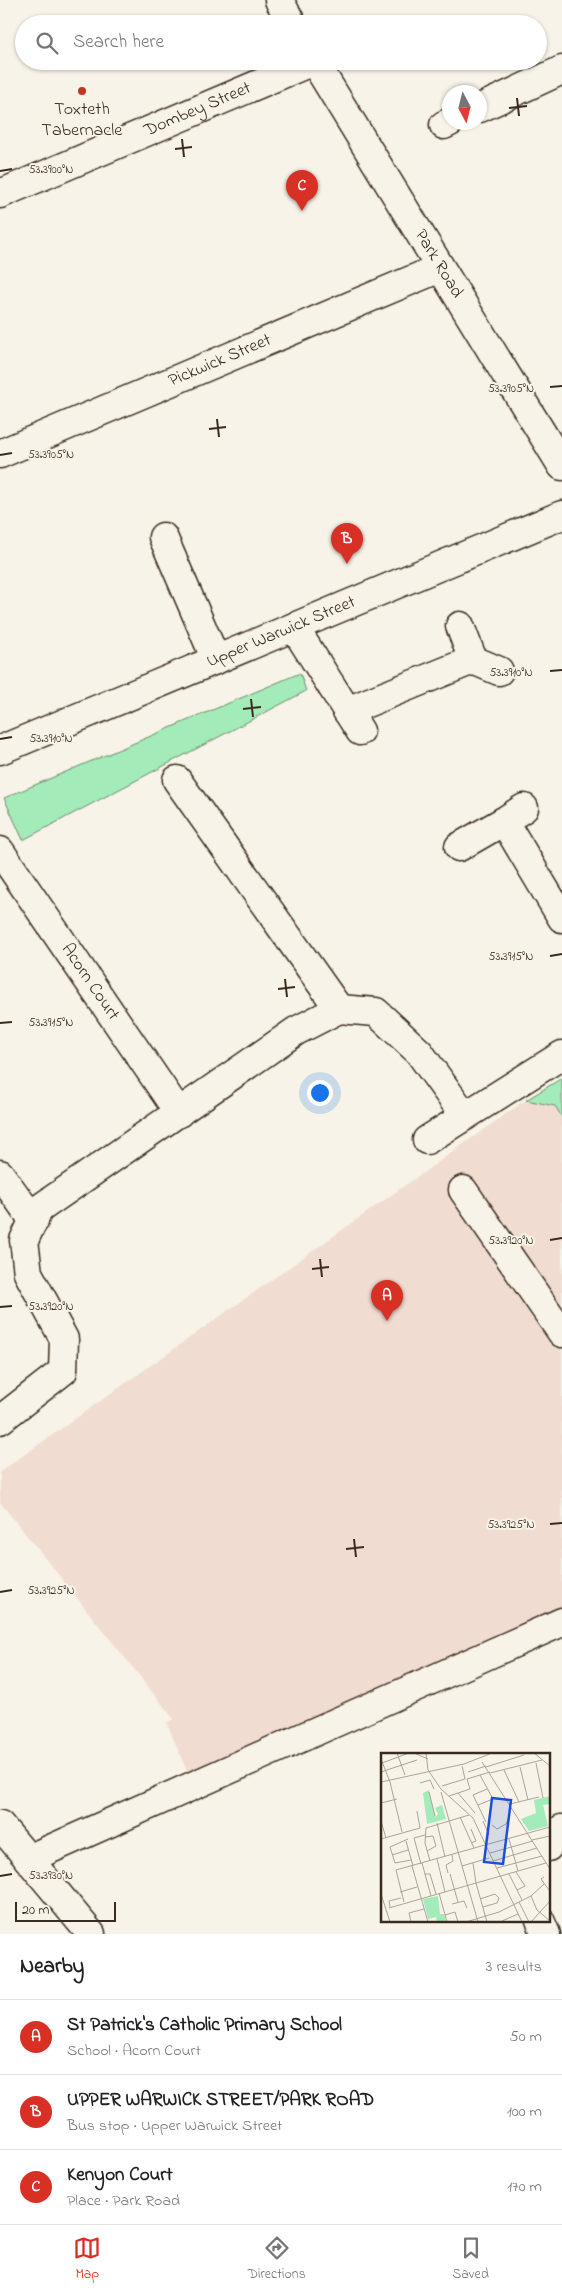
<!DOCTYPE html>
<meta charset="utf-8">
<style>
:root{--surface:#fff;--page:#f2f2f2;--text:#202124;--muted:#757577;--line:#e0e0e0;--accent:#d93025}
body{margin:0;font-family:"Indie Flower",sans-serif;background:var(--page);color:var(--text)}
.compass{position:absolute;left:442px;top:85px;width:45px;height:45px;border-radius:50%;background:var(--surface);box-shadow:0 1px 4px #0004;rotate:173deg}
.scale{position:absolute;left:15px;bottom:12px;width:101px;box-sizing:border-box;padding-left:5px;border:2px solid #3b2a1e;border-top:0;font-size:14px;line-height:18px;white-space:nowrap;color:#3b2a1e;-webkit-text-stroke:4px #f7f3e8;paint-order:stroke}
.you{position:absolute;left:319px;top:1092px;width:18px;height:18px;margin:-12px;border:4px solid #fff;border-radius:50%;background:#1a73e8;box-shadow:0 0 0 8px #1a73e833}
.badge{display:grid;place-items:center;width:32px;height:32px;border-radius:50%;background:var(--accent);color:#fff;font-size:16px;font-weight:700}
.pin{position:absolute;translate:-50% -41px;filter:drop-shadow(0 1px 2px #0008)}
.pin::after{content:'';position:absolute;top:26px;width:18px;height:15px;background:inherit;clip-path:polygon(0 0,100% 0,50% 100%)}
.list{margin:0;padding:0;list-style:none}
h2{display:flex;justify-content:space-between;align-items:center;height:65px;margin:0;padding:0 20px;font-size:21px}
h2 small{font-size:16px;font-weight:400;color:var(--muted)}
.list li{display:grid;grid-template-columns:32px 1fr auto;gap:15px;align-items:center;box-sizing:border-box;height:75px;padding:0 20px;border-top:1px solid var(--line)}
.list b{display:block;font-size:19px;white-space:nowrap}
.list p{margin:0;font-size:16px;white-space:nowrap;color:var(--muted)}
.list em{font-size:16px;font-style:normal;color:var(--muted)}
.icon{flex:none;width:28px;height:28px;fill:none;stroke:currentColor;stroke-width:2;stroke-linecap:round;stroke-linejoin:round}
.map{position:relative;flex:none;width:562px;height:1934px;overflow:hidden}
.search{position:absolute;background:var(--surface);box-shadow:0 1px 4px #0004;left:15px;right:15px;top:15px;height:55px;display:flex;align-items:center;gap:12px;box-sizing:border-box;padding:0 18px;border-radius:28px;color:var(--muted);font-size:19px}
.sheet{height:290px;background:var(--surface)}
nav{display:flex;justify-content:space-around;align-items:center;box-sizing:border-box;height:70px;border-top:1px solid var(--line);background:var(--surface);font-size:14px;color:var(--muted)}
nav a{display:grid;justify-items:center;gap:2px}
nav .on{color:var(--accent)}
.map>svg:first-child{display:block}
</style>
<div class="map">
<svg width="562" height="1934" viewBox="0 0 562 1934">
<rect width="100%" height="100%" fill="#f7f3e8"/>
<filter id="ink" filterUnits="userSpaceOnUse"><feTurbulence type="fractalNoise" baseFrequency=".02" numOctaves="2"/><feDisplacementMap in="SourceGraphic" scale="10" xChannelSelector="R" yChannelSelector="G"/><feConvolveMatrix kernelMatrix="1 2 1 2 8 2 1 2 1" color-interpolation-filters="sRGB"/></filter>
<g filter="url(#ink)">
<path fill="#f0dcd1" d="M 526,1100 L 555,1106 L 562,1117 L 562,1637 L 196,1793 L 167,1723 L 174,1719 L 0,1502 L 0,1472 Z"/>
<path fill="#a3ebb9" stroke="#6f8a6c" d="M 300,673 L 306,691 L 23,840 L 4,798 Z
M 562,1078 L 562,1117 L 555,1106 L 526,1100 Z"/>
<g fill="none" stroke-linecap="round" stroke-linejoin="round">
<g stroke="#3b2a1e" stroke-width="31">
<g id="minor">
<path d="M 480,108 L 562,70"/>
<path d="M 444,125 L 450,122"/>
<path id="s1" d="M 0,194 L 313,61"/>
<path id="s2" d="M 0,454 L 440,268"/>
<path d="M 163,537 L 216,660"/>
<path d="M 460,626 L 473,660 L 499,671"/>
<path d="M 294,627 L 360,731"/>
<path d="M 347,711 L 473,660"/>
<path d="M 177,780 L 339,1009"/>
<path d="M 504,821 L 562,918"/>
<path d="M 459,847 L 504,821 L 524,808"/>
<path id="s3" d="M 0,851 L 179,1113"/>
<path d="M 427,1140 L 562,1055"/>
<path d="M 0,1174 L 34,1221"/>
<path d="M 463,1190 L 562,1333"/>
<path d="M 0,1420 L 63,1371 L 64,1339 L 28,1273 L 24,1240 L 39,1209 L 296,1031 L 339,1009 L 376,1012 L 419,1052 L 465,1116"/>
<path d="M 0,1825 L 91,1934"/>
<path d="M 548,1847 L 562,1829"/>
<path d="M 28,1859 L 562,1622"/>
<path d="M 540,1920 L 546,1934"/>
</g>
</g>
<g stroke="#3b2a1e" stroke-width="31">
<g id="major">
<path id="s4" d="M 0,750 L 562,515"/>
</g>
</g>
<g stroke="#3b2a1e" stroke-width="31">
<g id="highway">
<path d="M 279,0 L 292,24"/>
<path id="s5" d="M 314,61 L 562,466"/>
</g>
</g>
<use href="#minor" stroke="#f7f3e8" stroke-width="28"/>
<use href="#major" stroke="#f7f3e8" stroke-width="28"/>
<use href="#highway" stroke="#f7f3e8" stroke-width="28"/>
</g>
</g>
<path fill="none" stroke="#3b2a1e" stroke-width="2" d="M 517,98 L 519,116M 509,108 L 527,106M 182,139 L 184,157M 175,149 L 192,147M 0,171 L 12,169M 550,387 L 562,386M 217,419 L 219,437M 209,429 L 226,427M 0,455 L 12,453M 550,671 L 562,670M 251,699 L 253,717M 243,709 L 261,707M 0,739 L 12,737M 550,956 L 562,954M 285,979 L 287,997M 278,989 L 295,987M 0,1023 L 12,1022M 550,1240 L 562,1238M 320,1259 L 322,1277M 312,1269 L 329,1267M 0,1307 L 12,1306M 550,1524 L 562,1523M 354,1539 L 356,1557M 346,1549 L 364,1547M 0,1592 L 12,1590M 0,1876 L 12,1874"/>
<circle fill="#c8321e" stroke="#f7f3e8" stroke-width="2" cx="82" cy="91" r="5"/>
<g text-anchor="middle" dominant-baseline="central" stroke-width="4" stroke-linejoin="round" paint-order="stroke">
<g font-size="18" fill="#3b2a1e" stroke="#f7f3e8">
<text x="82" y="110">Toxteth<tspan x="82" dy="21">Tabernacle</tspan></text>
</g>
<g font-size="18" fill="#3b2a1e" stroke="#f7f3e8">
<text stroke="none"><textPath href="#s1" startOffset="215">Dombey Street</textPath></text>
<text stroke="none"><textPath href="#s5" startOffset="238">Park Road</textPath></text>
<text stroke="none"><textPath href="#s2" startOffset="239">Pickwick Street</textPath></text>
<text stroke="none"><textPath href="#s4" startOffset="305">Upper Warwick Street</textPath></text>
<text stroke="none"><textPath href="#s3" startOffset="159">Acorn Court</textPath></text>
</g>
</g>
<g transform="translate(381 1753)">
<rect width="169" height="169" fill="#f7f3e8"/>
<path d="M 48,37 L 54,64 L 57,61 L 54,55 L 61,52 L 65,66 L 46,71 L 42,40 ZM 169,43 L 169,51 L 162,52 L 167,73 L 148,78 L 140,66 L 155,60 L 153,47 ZM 57,143 L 59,161 L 63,161 L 65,169 L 56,169 L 55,164 L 47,166 L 42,146 Z" fill="#a3ebb9"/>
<path fill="none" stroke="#aca397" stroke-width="1" d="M 16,0 L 24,22M 33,0 L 47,6M 45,0 L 47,17M 153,0 L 169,13M 0,6 L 9,29M 101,9 L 169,116M 1,10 L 28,0M 155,10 L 162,45M 105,14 L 143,2M 139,14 L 147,47M 47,17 L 60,36 L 92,65 L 141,169M 123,17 L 138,49M 0,19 L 36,7M 87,19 L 105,13M 109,20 L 161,7M 0,29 L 83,11 L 111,0M 9,29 L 21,79M 39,30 L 49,27 L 53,36M 61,33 L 84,26 L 81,13M 48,39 L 54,63M 60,39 L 97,169M 77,40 L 94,60M 68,43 L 89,36 L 86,26 L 109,19M 0,50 L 16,46M 129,51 L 158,44M 97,52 L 112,46 L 99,22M 79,64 L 93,95M 0,68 L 5,85M 102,68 L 108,82M 105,69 L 92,42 L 106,36M 56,70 L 64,104M 111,72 L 116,76 L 125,71 L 128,64M 44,84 L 52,83 L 55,93 L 46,98M 0,86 L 39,75 L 36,58M 27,86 L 9,94 L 14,110 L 30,107M 128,86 L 137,118M 151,87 L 169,83M 25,88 L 32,113M 90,90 L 95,88 L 90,76M 104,92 L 169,74M 109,100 L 152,88M 11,102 L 27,97M 56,106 L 64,139M 49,108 L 44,90 L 45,75 L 88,62M 112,108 L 156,95M 41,110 L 50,143M 92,110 L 95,130M 40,111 L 33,85 L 44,82M 31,113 L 47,169M 81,113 L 108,105M 116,115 L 161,103M 135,119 L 144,133 L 136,137M 67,120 L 65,112 L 72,108 L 71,102M 44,121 L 49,121 L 55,141M 69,121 L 77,149M 128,121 L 141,147M 163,124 L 160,126 L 168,137M 95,130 L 106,169M 163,131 L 150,143 L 156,157 L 169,168M 19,139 L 36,134M 58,140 L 66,169M 0,141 L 9,169M 99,146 L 114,141 L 118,145 L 116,150 L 102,154M 23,149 L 15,117 L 104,92M 138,149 L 148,169M 71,151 L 83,148 L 86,155M 9,154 L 8,148 L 20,145M 8,155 L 165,110M 64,162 L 74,159 L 77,169M 121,168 L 137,161M 30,169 L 28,160 L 43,156M 85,169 L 118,159 L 150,143M 150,169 L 169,148"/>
<path fill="#1d4ed8" fill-opacity="0.15" stroke="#1d4ed8" stroke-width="2.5" d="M 111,45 L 130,47 L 122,111 L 103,109 Z"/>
<rect width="169" height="169" fill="none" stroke="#3b2a1e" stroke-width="2.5"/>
</g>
<g font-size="12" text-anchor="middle" fill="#3b2a1e" stroke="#f7f3e8" stroke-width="4" stroke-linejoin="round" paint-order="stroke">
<text x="51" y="173">53.3900°N</text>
<text x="511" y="392">53.3905°N</text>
<text x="51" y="458">53.3905°N</text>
<text x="511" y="676">53.3910°N</text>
<text x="51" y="742">53.3910°N</text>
<text x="511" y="960">53.3915°N</text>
<text x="51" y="1026">53.3915°N</text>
<text x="511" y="1244">53.3920°N</text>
<text x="51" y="1310">53.3920°N</text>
<text x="511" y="1528">53.3925°N</text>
<text x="51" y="1594">53.3925°N</text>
<text x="51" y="1879">53.3930°N</text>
</g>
</svg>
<svg class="compass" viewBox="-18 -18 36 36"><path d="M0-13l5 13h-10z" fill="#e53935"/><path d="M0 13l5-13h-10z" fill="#757577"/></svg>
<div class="scale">20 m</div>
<div class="you"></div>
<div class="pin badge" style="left:387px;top:1321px">A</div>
<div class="pin badge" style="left:347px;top:564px">B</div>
<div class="pin badge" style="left:302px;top:211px">C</div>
<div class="search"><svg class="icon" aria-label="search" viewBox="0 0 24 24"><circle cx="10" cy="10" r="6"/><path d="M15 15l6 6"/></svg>Search here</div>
</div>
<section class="sheet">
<h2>Nearby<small>3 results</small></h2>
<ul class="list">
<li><span class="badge">A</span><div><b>St Patrick's Catholic Primary School</b><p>School · Acorn Court</p></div><em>50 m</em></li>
<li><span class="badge">B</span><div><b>UPPER WARWICK STREET/PARK ROAD</b><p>Bus stop · Upper Warwick Street</p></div><em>100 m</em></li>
<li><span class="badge">C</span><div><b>Kenyon Court</b><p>Place · Park Road</p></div><em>170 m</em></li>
</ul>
</section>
<nav>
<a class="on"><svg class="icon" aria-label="map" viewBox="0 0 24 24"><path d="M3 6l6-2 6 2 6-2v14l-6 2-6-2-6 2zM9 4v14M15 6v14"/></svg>Map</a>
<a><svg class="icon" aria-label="directions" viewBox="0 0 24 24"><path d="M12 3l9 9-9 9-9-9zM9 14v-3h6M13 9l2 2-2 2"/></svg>Directions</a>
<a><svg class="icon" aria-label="saved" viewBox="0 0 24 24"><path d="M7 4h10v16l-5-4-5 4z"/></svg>Saved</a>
</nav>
